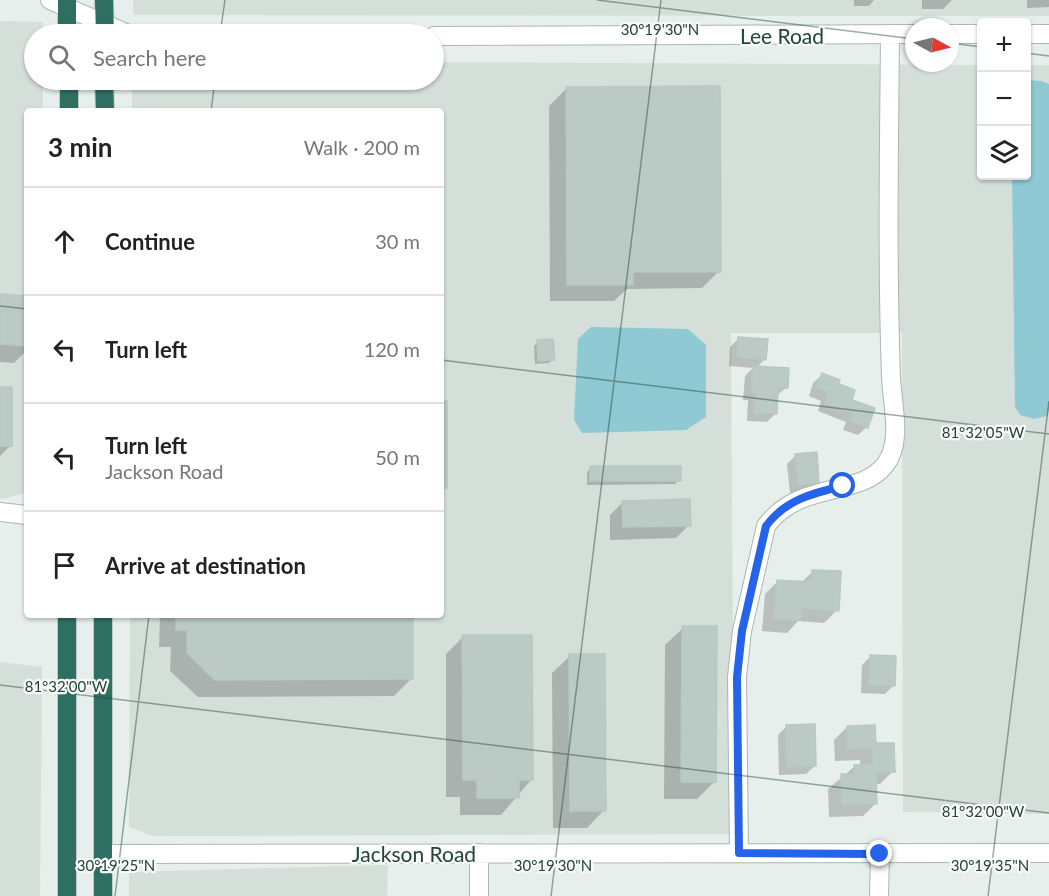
<!DOCTYPE html>
<meta charset="utf-8">
<style>
:root{--surface:#fff;--page:#f2f2f2;--text:#222;--muted:#767676;--line:#e0e0e0}
body{margin:0;font-family:Lato,sans-serif;background:var(--page);color:var(--text)}
.controls{position:absolute;right:18px;top:18px;display:grid;overflow:hidden;border-radius:6px;box-shadow:0 2px 4px #0004}
.controls button{width:54px;height:54px;display:grid;place-items:center;padding:0;border:0;border-bottom:2px solid var(--line);background:var(--surface);color:var(--text);font:30px sans-serif}
.compass{position:absolute;left:905px;top:18px;width:54px;height:54px;border-radius:50%;background:var(--surface);box-shadow:0 2px 4px #0004;rotate:97deg}
.stop{position:absolute;width:18px;height:18px;margin:-14px;border:4px solid #2563eb;border-radius:50%;background:#fff}
.stop.end{background:#2563eb;border-color:#fff;box-shadow:0 2px 6px #0008}
.list{margin:0;padding:0;list-style:none}
h2{display:flex;justify-content:space-between;align-items:center;height:78px;margin:0;padding:0 24px;font-size:26px}
h2 small{font-size:20px;font-weight:400;color:var(--muted)}
.list li{display:grid;grid-template-columns:39px 1fr auto;gap:18px;align-items:center;box-sizing:border-box;height:108px;padding:0 24px;border-top:2px solid var(--line)}
.list b{display:block;font-size:22px;white-space:nowrap}
.list p{margin:0;font-size:20px;white-space:nowrap;color:var(--muted)}
.list em{font-size:20px;font-style:normal;color:var(--muted)}
.icon{flex:none;width:33px;height:33px;fill:none;stroke:currentColor;stroke-width:2;stroke-linecap:round;stroke-linejoin:round}
.map{position:relative;flex:none;width:1049px;height:896px;overflow:hidden}
.search{position:absolute;background:var(--surface);box-shadow:0 2px 4px #0004;left:24px;top:24px;width:420px;height:66px;display:flex;align-items:center;gap:15px;box-sizing:border-box;padding:0 21px;border-radius:33px;color:var(--muted);font-size:22px}
.panel{position:absolute;background:var(--surface);box-shadow:0 2px 4px #0004;left:24px;top:108px;width:420px;height:510px;border-radius:6px}
.map>svg:first-child{display:block}
</style>
<div class="map">
<svg width="1049" height="896" viewBox="0 0 1049 896">
<rect width="100%" height="100%" fill="#e6efeb"/>
<path fill="#d4dfda" d="M 133,0 L 1049,0 L 1049,16 L 133,15 Z
M 0,21 L 43,22 L 43,34 L 34,34 L 34,80 L 43,80 L 43,111 L 27,111 L 27,492 L 4,499 L 0,498 Z
M 434,62 L 981,65 L 982,176 L 1026,176 L 1027,65 L 1049,65 L 1049,814 L 903,812 L 902,333 L 731,333 L 734,834 L 153,836 L 129,827 L 130,615 L 441,615 L 441,111 L 132,111 L 132,80 L 434,80 Z
M 0,662 L 42,667 L 40,896 L 0,896 Z
M 388,865 L 387,896 L 129,896 L 129,872 Z"/>
<path fill="#8ec9d4" d="M 1027,80 L 1041,81 L 1049,84 L 1049,410 L 1047,416 L 1034,419 L 1020,415 L 1015,407 L 1012,176 L 1026,176 Z
M 591,327 L 688,329 L 706,345 L 706,417 L 686,430 L 582,433 L 574,420 L 578,339 Z"/>
<path fill="#0003" d="M 854,0 L 874,0 L 869,6 L 854,6 Z
M 922,0 L 952,0 L 943,9 L 922,9 Z
M 1027,0 L 1049,0 L 1049,7 L 1027,8 Z
M 567,88 L 719,271 L 702,288 L 627,289 L 614,301 L 550,301 L 549,106 Z
M 0,295 L 27,297 L 27,350 L 14,363 L 0,362 Z
M 739,338 L 765,359 L 756,368 L 787,387 L 776,396 L 775,414 L 767,422 L 747,421 L 748,400 L 743,400 L 745,376 L 753,368 L 729,366 L 730,347 Z
M 538,342 L 553,360 L 549,363 L 535,364 L 534,346 Z
M 822,375 L 837,385 L 867,427 L 858,435 L 843,430 L 846,422 L 818,411 L 821,401 L 809,396 L 813,383 Z
M 0,388 L 10,446 L 0,456 Z
M 796,455 L 818,483 L 809,491 L 790,493 L 787,464 Z
M 591,468 L 679,480 L 675,484 L 587,485 L 587,472 Z
M 623,502 L 689,525 L 676,538 L 610,540 L 610,515 Z
M 813,571 L 837,610 L 824,623 L 798,621 L 787,633 L 762,631 L 765,594 L 778,581 L 801,583 Z
M 160,615 L 411,615 L 411,679 L 394,696 L 198,697 L 170,671 L 171,647 L 159,647 Z
M 683,628 L 714,782 L 697,799 L 664,799 L 665,645 Z
M 463,637 L 531,780 L 501,815 L 460,815 L 460,797 L 446,797 L 446,654 Z
M 570,656 L 604,810 L 587,828 L 553,828 L 552,673 Z
M 871,656 L 893,686 L 885,694 L 861,693 L 862,665 Z
M 786,727 L 815,766 L 806,774 L 779,775 L 778,735 Z
M 847,727 L 874,745 L 893,771 L 880,784 L 875,784 L 876,803 L 863,816 L 829,817 L 828,789 L 855,766 L 860,766 L 860,760 L 835,761 L 834,740 Z"/>
<path fill="#bbcac4" stroke="#b8c9c2" stroke-width="1.5" d="M 720,86 L 721,272 L 633,272 L 633,285 L 567,285 L 566,87 Z
M 0,294 L 27,296 L 27,346 L 0,344 Z
M 738,337 L 768,339 L 766,360 L 737,357 Z
M 553,339 L 555,360 L 538,361 L 537,340 Z
M 753,366 L 789,368 L 788,388 L 778,388 L 777,414 L 754,413 L 756,392 L 751,392 Z
M 822,373 L 840,380 L 839,384 L 855,390 L 852,400 L 875,408 L 868,428 L 851,421 L 853,413 L 825,403 L 829,392 L 816,388 Z
M 0,387 L 12,387 L 12,446 L 0,446 Z
M 441,401 L 447,401 L 447,488 L 441,488 Z
M 817,452 L 819,483 L 798,485 L 795,454 Z
M 590,466 L 681,466 L 681,481 L 590,481 Z
M 690,499 L 691,526 L 623,527 L 622,501 Z
M 812,570 L 841,571 L 839,611 L 802,608 L 801,620 L 774,619 L 777,580 L 811,582 Z
M 176,615 L 413,615 L 413,679 L 215,680 L 187,653 L 187,630 L 176,630 Z
M 682,626 L 717,626 L 716,782 L 681,782 Z
M 462,635 L 532,635 L 533,780 L 519,780 L 519,798 L 477,798 L 477,780 L 463,780 Z
M 569,654 L 605,654 L 606,811 L 570,811 Z
M 870,655 L 896,656 L 895,686 L 869,685 Z
M 815,724 L 816,766 L 787,767 L 786,725 Z
M 875,725 L 876,743 L 894,743 L 895,772 L 876,772 L 877,804 L 842,805 L 841,774 L 854,774 L 854,765 L 873,764 L 872,748 L 847,749 L 847,726 Z"/>
<g fill="none" stroke-linecap="round" stroke-linejoin="round">
<g stroke="#a8b8b2" stroke-width="20">
<path id="minor" d="M 50,0 L 128,34
M 950,34 L 982,34
M 1026,34 L 1049,34
M 434,36 L 914,34
M 0,512 L 27,515
M 739,853 L 737,677 L 742,631 L 766,526 C 800,480 859,498 885,465 C 903,443 892,404 891,377 C 887,263 889,148 890,34
M 103,854 L 1049,853
M 479,896 L 479,853
M 879,896 L 880,854"/>
</g>
<g stroke="#c2cac8" stroke-width="20">
<path id="highway" d="M 67,0 L 67,34
M 104,0 L 105,34
M 69,80 L 69,111
M 104,80 L 105,111
M 67,615 L 67,896
M 103,896 L 103,615"/>
</g>
<use href="#minor" stroke="#fff" stroke-width="18"/>
<use href="#highway" stroke="#2f6f62" stroke-width="18"/>
</g>
<g fill="none" stroke-linecap="round" stroke-linejoin="round">
<path stroke="#2563eb" stroke-width="8" d="M 843,486 C 813,493 785,500 766,526 L 742,631 L 737,677 L 739,853 L 880,854"/>
</g>
<path fill="none" stroke="#24423a" stroke-width="1.5" stroke-opacity="0.45" d="M 597,0 L 914,39M 220,34 L 225,0M 950,43 L 982,47M 1026,53 L 1049,56M 211,111 L 215,80M 0,306 L 27,309M 441,360 L 1049,434M 0,685 L 1049,813M 115,896 L 149,615M 551,896 L 661,0M 988,896 L 1049,401"/>
<g text-anchor="middle" dominant-baseline="central" stroke-width="4.5" stroke-linejoin="round" paint-order="stroke">
<g font-size="21" fill="#24423a" stroke="#f7fbf9">
<text x="782" y="35">Lee Road</text>
<text x="414" y="853">Jackson Road</text>
</g>
</g>
<g font-size="15" text-anchor="middle" fill="#24423a" stroke="#f7fbf9" stroke-width="4.5" stroke-linejoin="round" paint-order="stroke">
<text x="660" y="35">30°19'30"N</text>
<text x="983" y="438">81°32'05"W</text>
<text x="66" y="692">81°32'00"W</text>
<text x="983" y="817">81°32'00"W</text>
<text x="116" y="871">30°19'25"N</text>
<text x="553" y="871">30°19'30"N</text>
<text x="990" y="871">30°19'35"N</text>
</g>
</svg>
<div class="controls">
<button>+</button>
<button>−</button>
<button><svg class="icon" aria-label="layers" viewBox="0 0 24 24"><path d="M12 4l9 5-9 5-9-5zM3 14l9 5 9-5"/></svg></button>
</div>
<svg class="compass" viewBox="-18 -18 36 36"><path d="M0-13l5 13h-10z" fill="#e53935"/><path d="M0 13l5-13h-10z" fill="#767676"/></svg>
<div class="stop" style="left:843px;top:486px"></div>
<div class="stop end" style="left:880px;top:854px"></div>
<div class="search"><svg class="icon" aria-label="search" viewBox="0 0 24 24"><circle cx="10" cy="10" r="6"/><path d="M15 15l6 6"/></svg>Search here</div>
<section class="panel">
<h2>3 min<small>Walk · 200 m</small></h2>
<ul class="list">
<li><svg class="icon" aria-label="ahead" viewBox="0 0 24 24"><path d="M12 20V5M6 11l6-6 6 6"/></svg><div><b>Continue</b></div><em>30 m</em></li>
<li><svg class="icon" aria-label="left" viewBox="0 0 24 24"><path d="M17 20v-9H6M10 6l-5 5 5 5"/></svg><div><b>Turn left</b></div><em>120 m</em></li>
<li><svg class="icon" aria-label="left" viewBox="0 0 24 24"><path d="M17 20v-9H6M10 6l-5 5 5 5"/></svg><div><b>Turn left</b><p>Jackson Road</p></div><em>50 m</em></li>
<li><svg class="icon" aria-label="arrive" viewBox="0 0 24 24"><path d="M6 21V4h12l-3 4 3 4H6"/></svg><div><b>Arrive at destination</b></div></li>
</ul>
</section>
</div>
